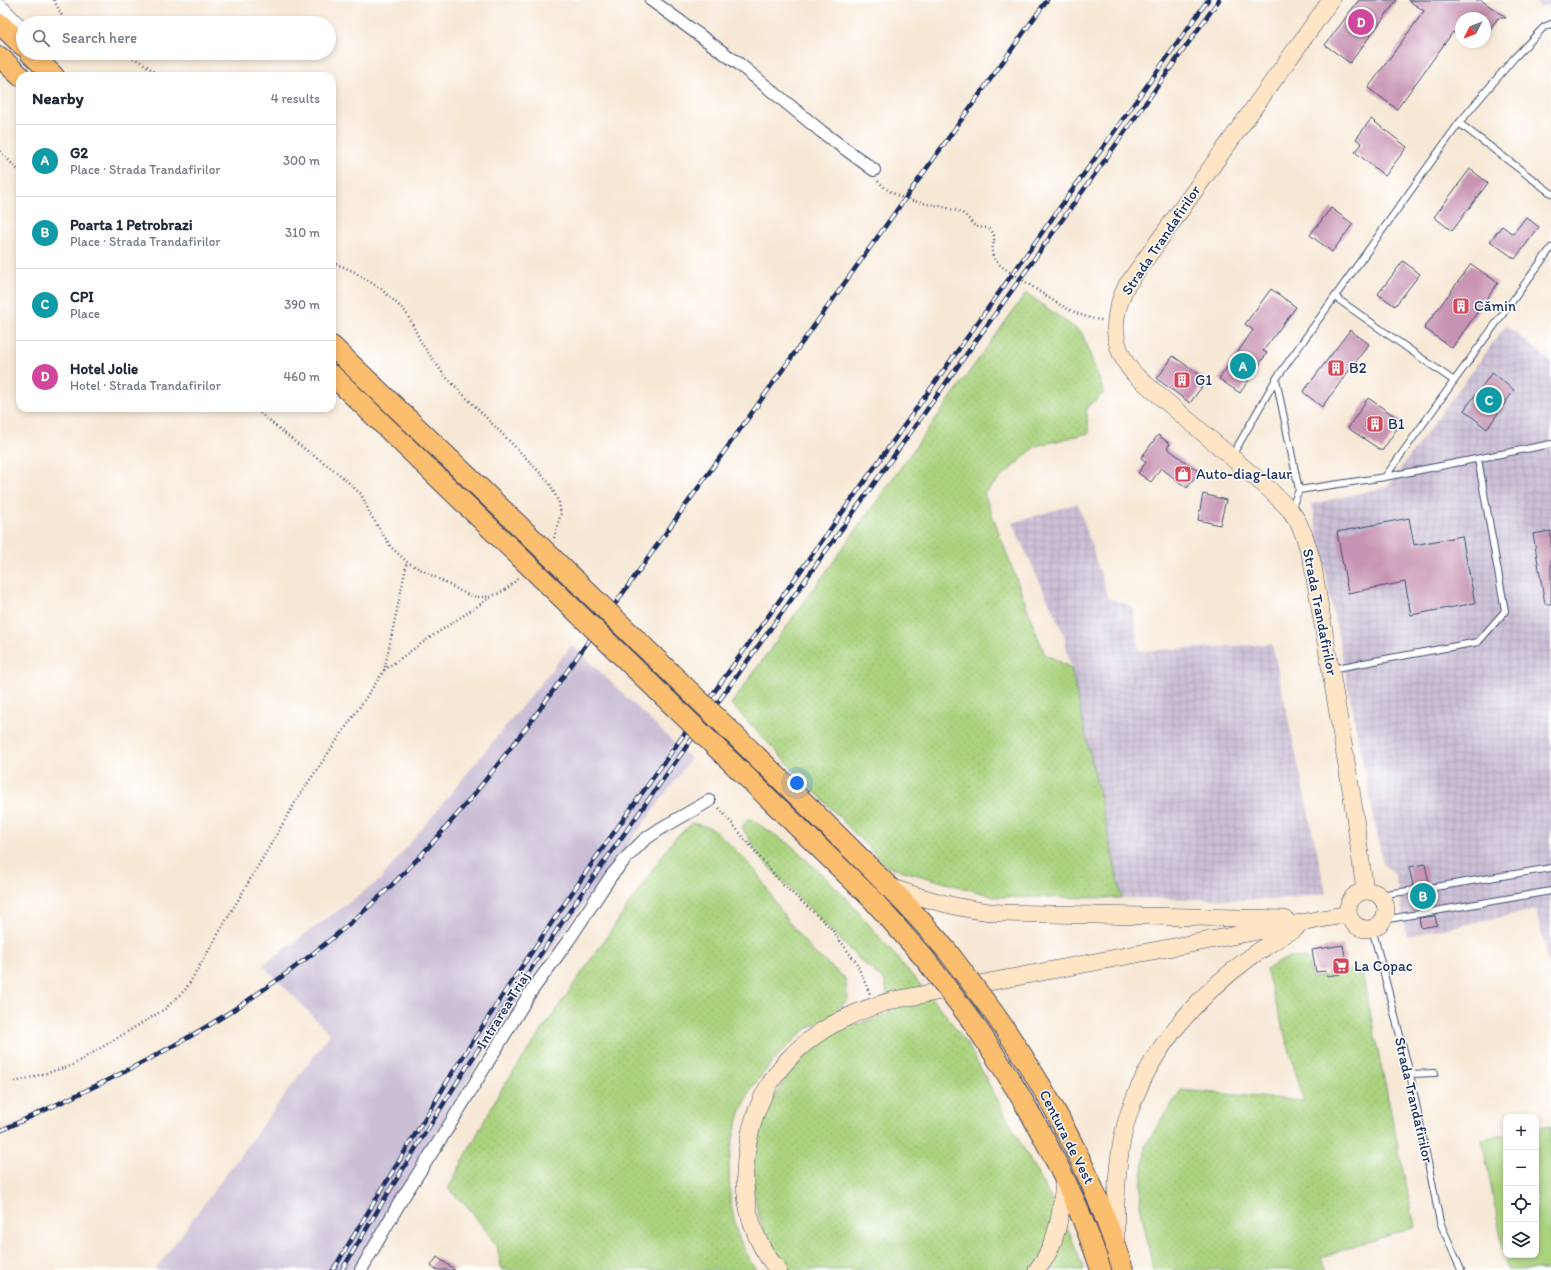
<!DOCTYPE html>
<meta charset="utf-8">
<style>
:root{--surface:#fff;--page:#f6f6f7;--text:#1f2937;--muted:#747a83;--line:#e0e1e3;--accent:#111827}
body{margin:0;font-family:Itim,sans-serif;background:var(--page);color:var(--text)}
.controls{position:absolute;right:12px;bottom:12px;display:grid;overflow:hidden;border-radius:8px;box-shadow:0 2px 6px #0003}
.controls button{width:36px;height:36px;display:grid;place-items:center;padding:0;border:0;border-bottom:1px solid var(--line);background:var(--surface);color:var(--text);font:20px sans-serif}
.compass{position:absolute;left:1455px;top:12px;width:36px;height:36px;border-radius:50%;background:var(--surface);box-shadow:0 2px 6px #0003;rotate:228deg}
.you{position:absolute;left:797px;top:783px;width:14px;height:14px;margin:-10px;border:3px solid #fff;border-radius:50%;background:#1a73e8;box-shadow:0 0 0 6px #1a73e833}
.badge{display:grid;place-items:center;width:26px;height:26px;border-radius:50%;background:var(--accent);color:#fff;font-size:13px;font-weight:700}
.pin{position:absolute;translate:-50% -50%;border:2px solid #fff;box-shadow:0 1px 4px #0006}
.list{margin:0;padding:0;list-style:none}
h2{display:flex;justify-content:space-between;align-items:center;height:52px;margin:0;padding:0 16px;font-size:17px}
h2 small{font-size:13px;font-weight:400;color:var(--muted)}
.list li{display:grid;grid-template-columns:26px 1fr auto;gap:12px;align-items:center;box-sizing:border-box;height:72px;padding:0 16px;border-top:1px solid var(--line)}
.list b{display:block;font-size:15px;white-space:nowrap}
.list p{margin:0;font-size:13px;white-space:nowrap;color:var(--muted)}
.list em{font-size:13px;font-style:normal;color:var(--muted)}
.icon{flex:none;width:22px;height:22px;fill:none;stroke:currentColor;stroke-width:2;stroke-linecap:round;stroke-linejoin:round}
.map{position:relative;flex:none;width:1551px;height:1270px;overflow:hidden}
.search{position:absolute;background:var(--surface);box-shadow:0 2px 6px #0003;left:16px;top:16px;width:320px;height:44px;display:flex;align-items:center;gap:10px;box-sizing:border-box;padding:0 14px;border-radius:22px;color:var(--muted);font-size:15px}
.panel{position:absolute;background:var(--surface);box-shadow:0 2px 6px #0003;left:16px;top:72px;width:320px;height:340px;border-radius:12px}
.map>svg:first-child{display:block}
</style>
<div class="map">
<svg width="1551" height="1270" viewBox="0 0 1551 1270">
<defs>
<pattern id="industrial-grid" width="8" height="8" patternUnits="userSpaceOnUse"><rect width="8" height="8" fill="#cbbfd5"/><path d="M0 4h8M4 0v8" fill="none" stroke="#aea4b9"/></pattern>
<pattern id="grass-dots" width="8" height="8" patternUnits="userSpaceOnUse"><rect width="8" height="8" fill="#aad37e"/><path d="M2 2h.1M6 6h.1" fill="none" stroke="#92b56f" stroke-width="1.8" stroke-linecap="round"/></pattern>
</defs>
<rect width="100%" height="100%" fill="#fff"/>
<filter id="ink" filterUnits="userSpaceOnUse"><feTurbulence type="fractalNoise" baseFrequency=".025" numOctaves="2"/><feDisplacementMap in="SourceGraphic" scale="8" xChannelSelector="R" yChannelSelector="G"/><feConvolveMatrix kernelMatrix="1 2 1 2 8 2 1 2 1" color-interpolation-filters="sRGB"/></filter>
<filter id="wash" filterUnits="userSpaceOnUse"><feTurbulence type="fractalNoise" baseFrequency=".012" numOctaves="4" result="noise"/><feDisplacementMap in="SourceGraphic" scale="16" xChannelSelector="R" yChannelSelector="G"/><feGaussianBlur stdDeviation="0.9" result="paint"/><feColorMatrix in="noise" values="0 0 0 0 0 0 0 0 0 0 0 0 0 0 0 0 0 1.4 0 .05"/><feComposite in="paint" operator="in"/></filter>
<g filter="url(#wash)">
<rect width="100%" height="100%" fill="#f7e8d5"/>
<path fill="url(#industrial-grid)" d="M 1536,0 L 1551,0 L 1551,12 L 1547,4 L 1540,8 Z
M 1506,325 L 1551,362 L 1551,976 L 1536,910 L 1407,936 L 1395,875 L 1383,864 L 1312,504 L 1387,487 Z
M 1078,503 L 1108,598 L 1132,606 L 1139,651 L 1272,644 L 1326,893 L 1273,900 L 1122,898 L 1063,632 L 1012,523 Z"/>
<path fill="#cbbfd5" d="M 572,645 L 691,759 L 561,935 L 500,1026 L 354,1270 L 155,1270 L 330,1034 L 263,965 L 380,880 Z"/>
<path fill="url(#grass-dots)" stroke="#62816e" d="M 1026,293 L 1082,333 L 1104,393 L 1086,408 L 1089,433 L 1036,446 L 984,493 L 1044,653 L 1071,668 L 1122,898 L 996,897 L 886,866 L 731,704 Z
M 749,818 L 791,845 L 842,893 L 946,1015 L 970,1049 L 1071,1236 L 1084,1270 L 789,1270 C 778,1254 766,1239 760,1220 C 751,1191 752,1156 761,1127 C 772,1092 804,1049 837,1032 C 853,1024 873,1021 889,1013 L 885,981 L 861,961 L 762,860 L 742,827 Z
M 693,823 L 714,829 L 755,870 L 784,916 L 813,952 L 845,978 L 848,999 L 833,1015 L 805,1030 L 777,1056 L 751,1089 L 740,1113 L 733,1138 L 729,1165 L 730,1198 L 737,1233 L 749,1259 L 756,1270 L 502,1270 L 497,1246 L 469,1208 L 448,1189 L 499,1093 L 674,839 Z
M 1289,957 L 1307,958 L 1312,978 L 1361,969 L 1415,1227 L 1321,1257 L 1327,1270 L 1153,1270 L 1140,1204 L 1145,1146 L 1181,1090 L 1304,1101 L 1266,969 Z"/>
<path fill="#aad37e" stroke="#62816e" d="M 1551,1126 L 1551,1270 L 1507,1270 L 1482,1139 L 1506,1135 L 1506,1255 L 1536,1255 L 1536,1129 Z"/>
<g id="blocks">
<path fill="#c894b3" d="M 1359,0 L 1397,0 L 1350,63 L 1325,45 Z
M 1408,0 L 1481,0 L 1506,18 L 1498,18 L 1485,36 L 1485,18 L 1461,18 L 1461,39 L 1453,32 L 1397,109 L 1368,88 L 1424,11 Z
M 1371,119 L 1407,147 L 1385,176 L 1355,152 L 1362,144 L 1356,139 Z
M 1470,169 L 1488,183 L 1452,231 L 1434,217 Z
M 1331,208 L 1353,224 L 1332,252 L 1310,235 Z
M 1526,217 L 1539,227 L 1515,259 L 1490,241 L 1502,226 L 1513,234 Z
M 1403,261 L 1420,274 L 1395,306 L 1378,294 Z
M 1471,264 L 1498,283 L 1452,348 L 1424,328 Z
M 1271,289 L 1296,307 L 1263,351 L 1267,353 L 1240,393 L 1219,379 L 1253,330 L 1245,324 Z
M 1350,330 L 1369,344 L 1322,407 L 1303,392 Z
M 1173,356 L 1207,380 L 1190,403 L 1157,379 Z
M 1492,373 L 1514,390 L 1487,429 L 1464,410 Z
M 1368,398 L 1402,421 L 1382,451 L 1348,428 Z
M 1158,435 L 1170,444 L 1167,448 L 1199,472 L 1187,488 L 1161,468 L 1151,482 L 1138,473 L 1146,462 L 1141,458 Z
M 1203,494 L 1226,500 L 1220,525 L 1198,520 Z
M 1409,518 L 1414,545 L 1462,536 L 1475,603 L 1411,615 L 1405,582 L 1348,593 L 1337,532 Z
M 1551,531 L 1551,604 L 1545,604 L 1533,534 Z
M 1425,864 L 1429,883 L 1413,886 L 1409,867 Z
M 1431,892 L 1434,907 L 1417,909 L 1415,895 Z
M 1435,916 L 1437,925 L 1421,928 L 1419,918 Z
M 1343,945 L 1347,967 L 1339,968 L 1340,974 L 1327,976 L 1326,971 L 1316,972 L 1312,950 Z
M 437,1257 L 455,1270 L 436,1270 L 431,1266 Z"/>
</g>
</g>
<g filter="url(#ink)">
<use href="#blocks" fill-opacity="0" stroke="#3c4b70" stroke-width="1"/>
<g fill="none" stroke-linecap="round" stroke-linejoin="round">
<g stroke="#3c4b70" stroke-width="8">
<path id="service" d="M 1459,123 L 1551,193
M 1335,297 L 1454,381 L 1385,477
M 1276,379 L 1299,490
M 1454,381 L 1551,248
M 1232,456 L 1276,379 L 1459,123 L 1515,57 L 1544,27 L 1551,24
M 1291,509 L 1299,490 L 1385,477 L 1551,444
M 1331,669 L 1478,642 L 1505,611 L 1478,459
M 1378,895 L 1423,889 L 1551,868
M 1383,920 L 1551,891
M 1372,928 L 1410,1074 L 1440,1222 L 1461,1270
M 1410,1074 L 1435,1073"/>
</g>
<g stroke="#3c4b70" stroke-width="14">
<path id="minor" d="M 651,0 L 739,64 L 822,132 L 874,170
M 361,1270 L 400,1202 L 447,1129 L 530,993 L 568,941 L 611,876 L 627,857 L 644,840 L 660,829 L 709,801"/>
</g>
<g stroke="#3c4b70" stroke-width="16">
<path id="tertiary" d="M 0,7 L 23,30"/>
</g>
<g stroke="#3c4b70" stroke-width="18">
<path id="secondary" d="M 1331,0 L 1127,285 C 1111,316 1110,346 1134,374 L 1270,490 L 1290,510 L 1297,520 L 1304,535 L 1312,561 L 1352,796 L 1365,891
M 890,887 C 928,900 962,910 1001,913 L 1285,919
M1348 910a19 19 0 1 1 38 0a19 19 0 1 1-38 0Z
M 1116,1240 C 1115,1200 1116,1152 1129,1113 C 1156,1032 1223,969 1296,928
M 778,1270 C 754,1243 744,1207 745,1172 C 749,1077 806,1024 894,1000 L 1348,914
M 1037,1270 C 1058,1244 1062,1210 1064,1178"/>
</g>
<g stroke="#3c4b70" stroke-width="22">
<path id="trunk" d="M 0,24 L 23,46
M 30,53 L 54,76
M 0,57 L 20,76
M 332,346 L 504,511
M 332,375 L 489,527
M 811,809 C 858,856 906,901 948,952
M 796,825 L 872,899 L 925,959
M 993,1012 C 1049,1091 1095,1177 1123,1270
M 972,1021 C 1025,1098 1072,1180 1101,1270"/>
</g>
<path stroke="#3c4b70" stroke-width="2.5" stroke-dasharray="1 3" stroke-linecap="butt" d="M 54,0 L 63,18 L 68,23
M 122,53 C 134,58 149,65 157,76
M 0,151 L 20,172
M 878,181 C 896,201 919,202 944,207 C 950,209 956,210 962,213 C 967,216 970,221 974,225 C 980,230 991,224 994,236 C 995,244 989,252 995,260 C 1002,268 1015,275 1024,281 C 1048,297 1073,317 1102,320
M 332,262 L 353,271 L 381,289 L 406,312 L 422,344 L 444,375 L 533,465 L 550,484 L 559,503 L 561,513 L 554,538
M 254,408 L 295,442 L 338,473 L 361,494 L 370,514 L 391,547 L 407,562 L 468,595 C 489,601 505,593 519,577
M 384,670 L 422,643 L 491,597
M 719,808 L 783,885 L 829,926 L 856,962 L 870,994
M 15,1082 L 71,1066 L 165,1009 L 186,989 L 299,796 L 384,671 L 407,562"/>
<use href="#service" stroke="#fff" stroke-width="6"/>
<use href="#minor" stroke="#fff" stroke-width="12"/>
<use href="#tertiary" stroke="#fff" stroke-width="15"/>
<use href="#secondary" stroke="#fde5c5" stroke-width="17"/>
<use href="#trunk" stroke="#fbbd6e" stroke-width="20"/>
<g stroke="#1b2f5e" stroke-width="4.5">
<path id="rail" d="M 0,1131 C 77,1095 155,1060 227,1014 C 291,973 352,926 405,872 C 453,823 494,770 535,716 L 1047,0
M 333,1270 L 453,1072 L 510,984 L 595,859 L 1208,0
M 342,1270 C 418,1141 498,1016 582,893 L 1219,0"/>
</g>
<use href="#rail" stroke="#fff" stroke-width="3" stroke-dasharray="9" stroke-linecap="butt"/>
<g stroke="#3c4b70" stroke-width="22" stroke-linecap="butt">
<path id="trunk-bridge" d="M 504,511 L 811,809
M 489,527 L 796,825
M 948,952 L 993,1012
M 925,959 L 972,1021"/>
</g>
<use href="#trunk-bridge" stroke="#fbbd6e" stroke-width="20"/>
</g>
</g>
<defs>
<g id="building-square" transform="scale(0.9)"><rect x="-9" y="-9" width="18" height="18" rx="4" fill="#d1495b" stroke="#fff"/><path d="M-4-6H4V6H1V3H-1V6H-4ZM-2.5-4.3h1.7v1.8h-1.7ZM.8-4.3h1.7v1.8H.8ZM-2.5-1h1.7V.8h-1.7ZM.8-1h1.7V.8H.8Z" fill="#fff"/></g>
<g id="shop-square" transform="scale(0.9)"><rect x="-9" y="-9" width="18" height="18" rx="4" fill="#d1495b" stroke="#fff"/><path d="M-5-2.5h2.3a2.7 3.5 0 0 1 5.4 0H5L5.5 6h-11ZM-1.5-2.5h3a1.5 2.3 0 0 0-3 0Z" fill="#fff"/></g>
<g id="supermarket-square" transform="scale(0.9)"><rect x="-9" y="-9" width="18" height="18" rx="4" fill="#d1495b" stroke="#fff"/><path d="M-6-5.5h2.5l.6 2H6L4.5 2H-2.5L-4.4-4H-6ZM-1.5 3.2a1.3 1.3 0 1 0 .1 0ZM3 3.2a1.3 1.3 0 1 0 .1 0Z" fill="#fff"/></g>
</defs>
<g fill-rule="evenodd">
<use href="#building-square" x="1461" y="306"/>
<use href="#building-square" x="1336" y="368"/>
<use href="#building-square" x="1182" y="380"/>
<use href="#building-square" x="1375" y="424"/>
<use href="#shop-square" x="1183" y="474"/>
<use href="#supermarket-square" x="1341" y="966"/>
</g>
<g text-anchor="middle" dominant-baseline="central" stroke-width="3" stroke-linejoin="round" paint-order="stroke">
<g font-size="15" fill="#1b2f5e" stroke="#fff">
<text transform="translate(1161 240) rotate(-56)">Strada Trandafirilor</text>
<text transform="translate(1320 612) rotate(79)">Strada Trandafirilor</text>
<text transform="translate(503 1010) rotate(-58)">Intrarea Triaj</text>
<text transform="translate(1414 1100) rotate(77)">Strada Trandafirilor</text>
<text transform="translate(1067 1137) rotate(63)">Centura de Vest</text>
</g>
<g font-size="15" fill="#1b2f5e" stroke="#fff" text-anchor="start">
<text x="1474" y="306">Cămin</text>
<text x="1349" y="368">B2</text>
<text x="1195" y="380">G1</text>
<text x="1388" y="424">B1</text>
<text x="1196" y="474">Auto-diag-laur</text>
<text x="1354" y="966">La Copac</text>
</g>
</g>
</svg>
<div class="controls">
<button>+</button>
<button>−</button>
<button><svg class="icon" aria-label="locate" viewBox="0 0 24 24"><circle cx="12" cy="12" r="6"/><path d="M12 2v4M12 18v4M2 12h4M18 12h4"/></svg></button>
<button><svg class="icon" aria-label="layers" viewBox="0 0 24 24"><path d="M12 4l9 5-9 5-9-5zM3 14l9 5 9-5"/></svg></button>
</div>
<svg class="compass" viewBox="-18 -18 36 36"><path d="M0-13l5 13h-10z" fill="#e53935"/><path d="M0 13l5-13h-10z" fill="#747a83"/></svg>
<div class="you"></div>
<div class="pin badge" style="left:1243px;top:366px;background:#0f9aa8">A</div>
<div class="pin badge" style="left:1423px;top:896px;background:#0f9aa8">B</div>
<div class="pin badge" style="left:1489px;top:400px;background:#0f9aa8">C</div>
<div class="pin badge" style="left:1361px;top:22px;background:#d1479c">D</div>
<div class="search"><svg class="icon" aria-label="search" viewBox="0 0 24 24"><circle cx="10" cy="10" r="6"/><path d="M15 15l6 6"/></svg>Search here</div>
<section class="panel">
<h2>Nearby<small>4 results</small></h2>
<ul class="list">
<li><span class="badge" style="background:#0f9aa8">A</span><div><b>G2</b><p>Place · Strada Trandafirilor</p></div><em>300 m</em></li>
<li><span class="badge" style="background:#0f9aa8">B</span><div><b>Poarta 1 Petrobrazi</b><p>Place · Strada Trandafirilor</p></div><em>310 m</em></li>
<li><span class="badge" style="background:#0f9aa8">C</span><div><b>CPI</b><p>Place</p></div><em>390 m</em></li>
<li><span class="badge" style="background:#d1479c">D</span><div><b>Hotel Jolie</b><p>Hotel · Strada Trandafirilor</p></div><em>460 m</em></li>
</ul>
</section>
</div>
